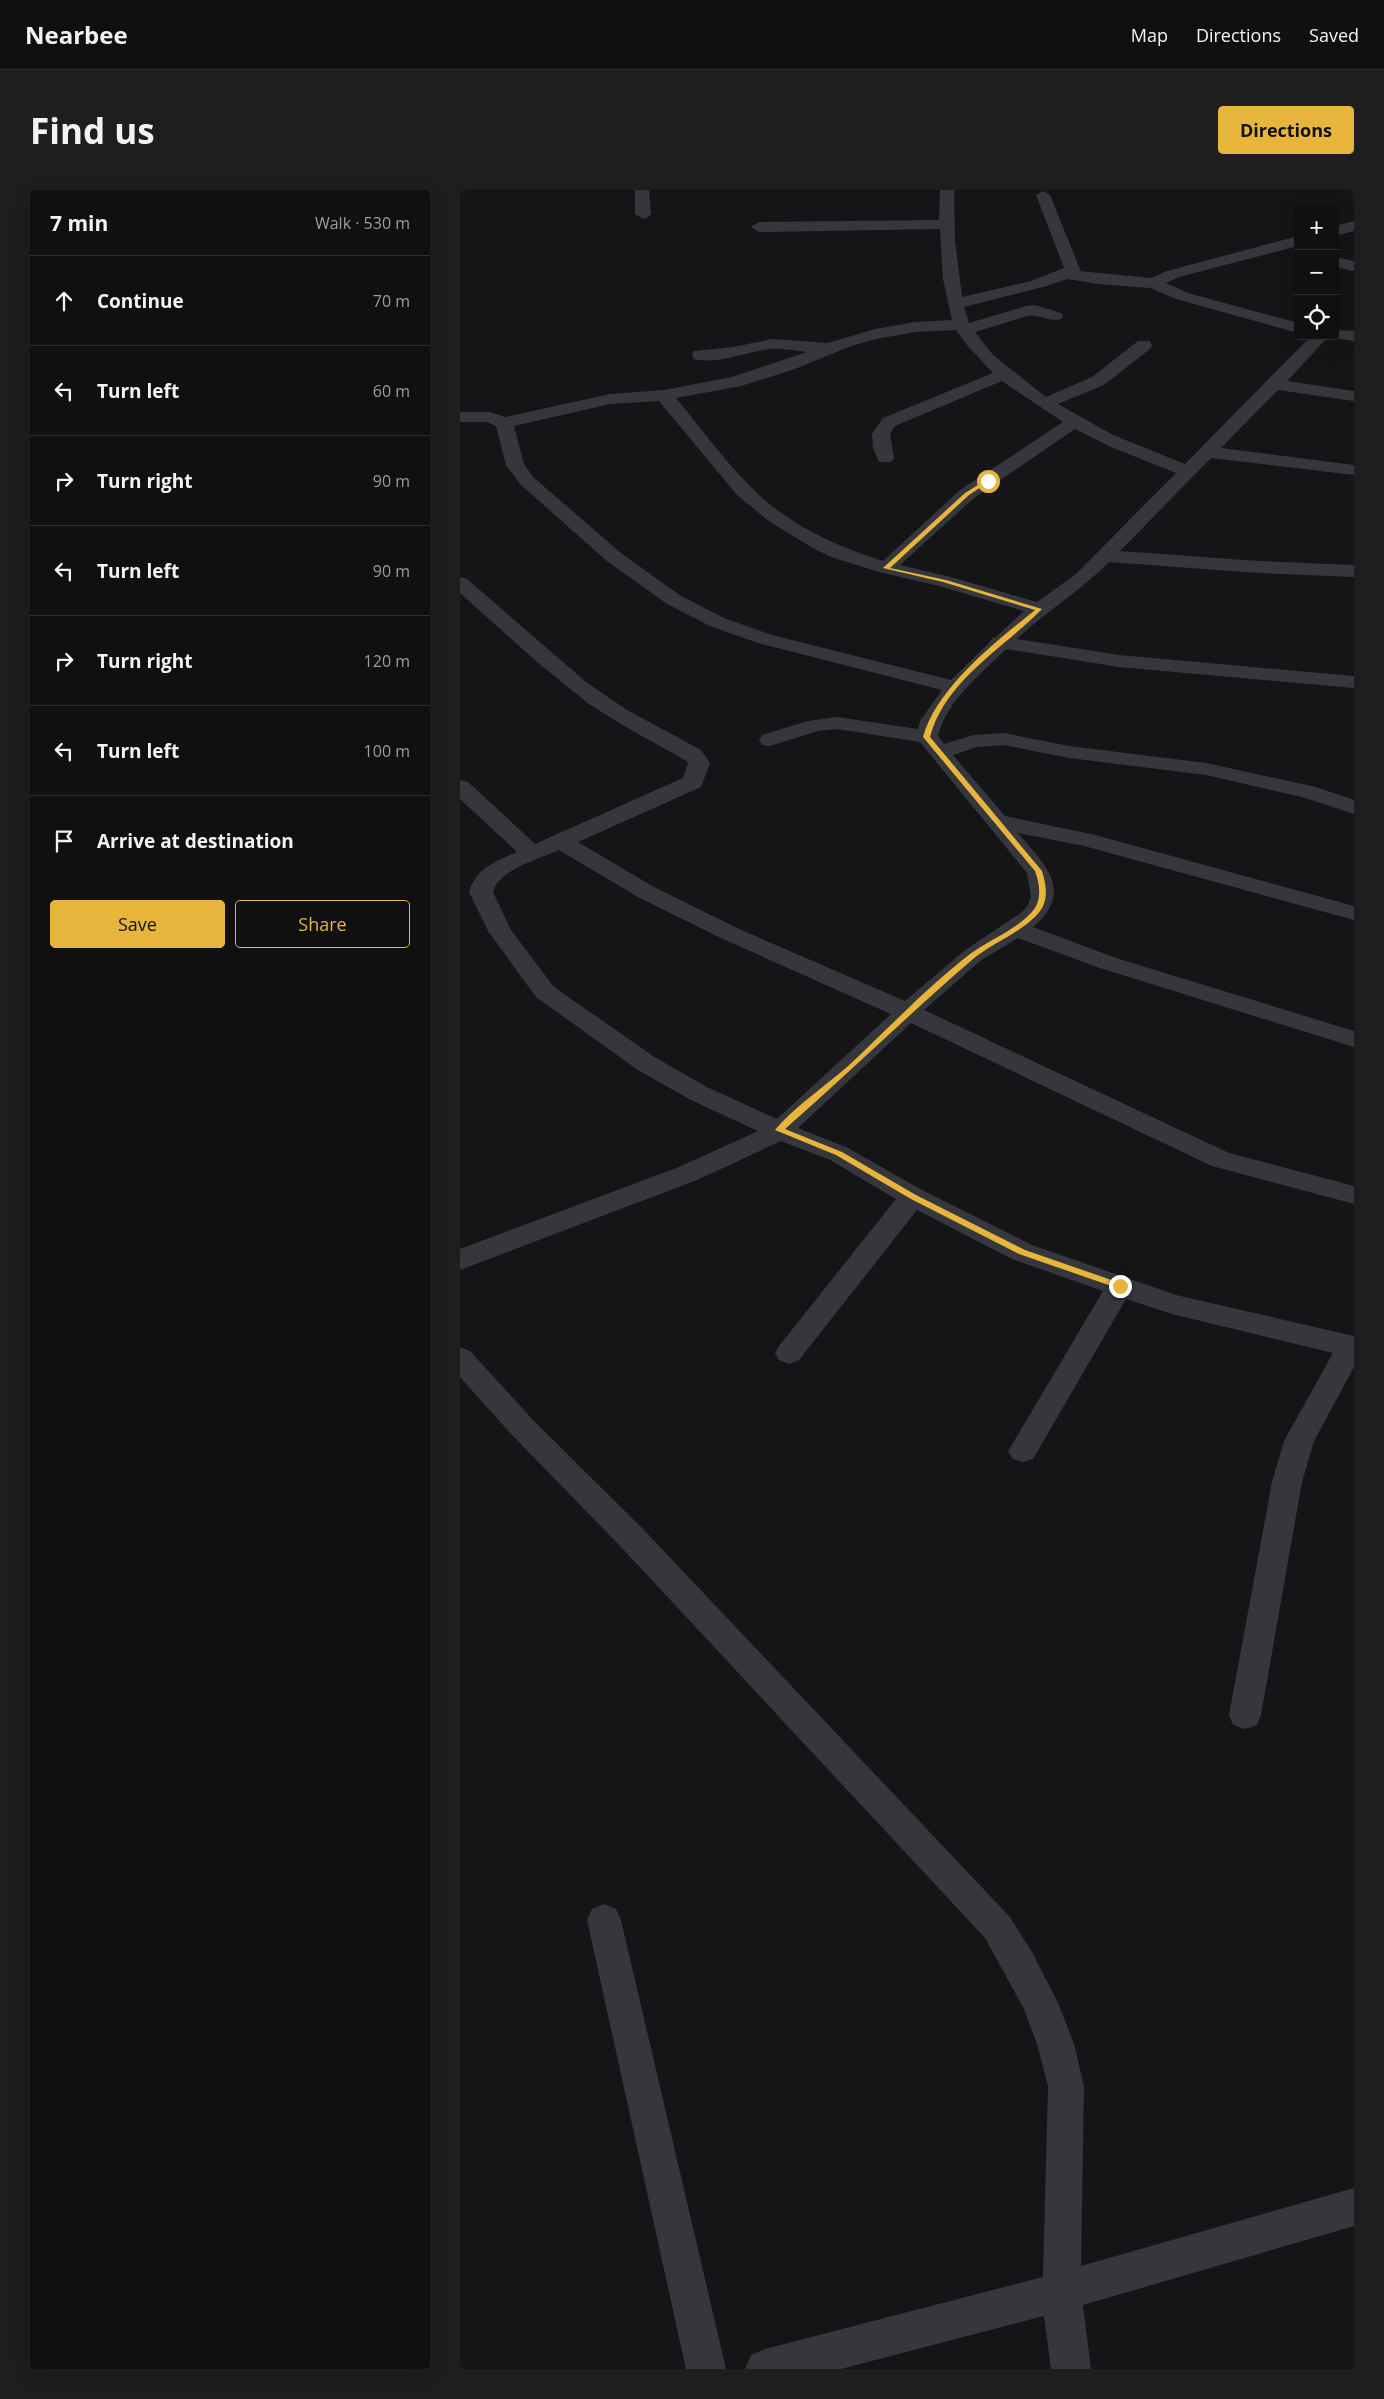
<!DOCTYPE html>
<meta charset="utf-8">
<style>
:root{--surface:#101011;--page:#1e1e1f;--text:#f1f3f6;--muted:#9c9d9f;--line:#303031;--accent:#e8b53c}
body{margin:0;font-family:"Open Sans",sans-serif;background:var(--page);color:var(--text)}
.controls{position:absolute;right:15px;top:15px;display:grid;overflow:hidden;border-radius:5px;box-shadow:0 5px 20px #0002}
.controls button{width:45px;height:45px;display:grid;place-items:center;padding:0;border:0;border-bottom:1px solid var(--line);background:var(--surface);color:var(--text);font:25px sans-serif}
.stop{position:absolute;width:15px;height:15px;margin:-11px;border:4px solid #e8b53c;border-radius:50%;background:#fff}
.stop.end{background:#e8b53c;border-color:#fff;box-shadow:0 1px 5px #0008}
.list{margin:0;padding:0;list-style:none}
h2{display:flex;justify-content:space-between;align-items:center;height:65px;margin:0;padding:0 20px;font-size:21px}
h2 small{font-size:16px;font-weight:400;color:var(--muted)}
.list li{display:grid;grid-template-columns:32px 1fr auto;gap:15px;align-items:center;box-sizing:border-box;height:90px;padding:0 20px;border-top:1px solid var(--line)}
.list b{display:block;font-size:19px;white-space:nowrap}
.list em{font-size:16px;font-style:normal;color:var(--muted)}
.actions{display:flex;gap:10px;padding:15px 20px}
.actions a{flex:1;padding:11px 0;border:1px solid var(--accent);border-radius:5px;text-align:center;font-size:18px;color:var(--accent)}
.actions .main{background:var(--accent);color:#111}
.icon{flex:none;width:28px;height:28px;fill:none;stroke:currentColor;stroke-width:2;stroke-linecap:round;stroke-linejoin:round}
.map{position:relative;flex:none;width:894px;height:2179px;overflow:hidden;border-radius:5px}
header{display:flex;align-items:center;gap:30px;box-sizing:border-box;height:70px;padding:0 25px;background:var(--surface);border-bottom:1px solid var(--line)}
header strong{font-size:24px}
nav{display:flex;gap:28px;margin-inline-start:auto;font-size:18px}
.intro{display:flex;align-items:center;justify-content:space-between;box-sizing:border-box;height:120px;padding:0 30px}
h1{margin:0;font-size:35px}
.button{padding:12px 22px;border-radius:5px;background:var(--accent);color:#111;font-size:18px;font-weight:700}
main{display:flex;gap:30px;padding:0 30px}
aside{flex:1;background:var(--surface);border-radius:5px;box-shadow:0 5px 20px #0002}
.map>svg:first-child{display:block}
</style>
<header>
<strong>Nearbee</strong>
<nav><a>Map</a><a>Directions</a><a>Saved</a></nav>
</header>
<div class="intro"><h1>Find us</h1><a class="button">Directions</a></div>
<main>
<aside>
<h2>7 min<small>Walk · 530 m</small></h2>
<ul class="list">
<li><svg class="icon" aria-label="ahead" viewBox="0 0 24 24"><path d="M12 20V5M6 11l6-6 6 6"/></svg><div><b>Continue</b></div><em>70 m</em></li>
<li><svg class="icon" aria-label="left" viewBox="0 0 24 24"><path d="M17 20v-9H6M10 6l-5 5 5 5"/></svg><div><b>Turn left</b></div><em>60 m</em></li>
<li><svg class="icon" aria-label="right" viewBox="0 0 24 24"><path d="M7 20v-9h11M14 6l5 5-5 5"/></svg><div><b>Turn right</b></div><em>90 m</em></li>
<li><svg class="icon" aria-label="left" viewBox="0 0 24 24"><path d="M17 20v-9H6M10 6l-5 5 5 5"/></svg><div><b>Turn left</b></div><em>90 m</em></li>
<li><svg class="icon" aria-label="right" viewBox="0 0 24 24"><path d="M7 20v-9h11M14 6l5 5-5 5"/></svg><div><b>Turn right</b></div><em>120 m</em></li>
<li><svg class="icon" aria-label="left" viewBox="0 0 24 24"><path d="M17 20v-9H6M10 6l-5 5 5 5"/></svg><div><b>Turn left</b></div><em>100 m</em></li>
<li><svg class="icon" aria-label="arrive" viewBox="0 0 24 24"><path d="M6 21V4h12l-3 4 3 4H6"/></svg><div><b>Arrive at destination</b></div></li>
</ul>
<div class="actions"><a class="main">Save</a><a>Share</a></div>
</aside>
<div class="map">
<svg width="894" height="2179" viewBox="0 0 894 2179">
<rect width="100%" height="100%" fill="#151517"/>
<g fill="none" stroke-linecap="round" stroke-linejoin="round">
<path fill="#36373c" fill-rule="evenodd" d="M 175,0 L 189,0 L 191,24 L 188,27 L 183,29 L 175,24 Z
M 480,0 L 494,0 L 495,50 L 502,107 L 571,91 L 604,78 L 576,5 L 583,1 L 590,5 L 620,79 L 619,81 L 691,88 L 707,81 L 838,46 L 838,56 L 719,87 L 706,93 L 728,103 L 838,133 L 838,143 L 716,109 L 690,98 L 638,94 L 608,89 L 583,97 L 504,117 L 509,133 L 566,116 L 575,115 L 601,123 L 603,126 L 601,129 C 589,132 579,124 568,126 L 515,142 L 533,165 L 586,207 L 632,187 L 678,151 L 690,151 L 692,155 L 690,159 L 644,195 L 598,214 L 653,245 L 725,274 L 851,146 L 875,146 L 875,140 L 894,141 L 894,151 L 868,147 L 827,191 L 894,201 L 894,211 L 818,200 L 761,258 L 894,275 L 894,285 L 751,268 L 660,361 L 798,371 L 894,375 L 894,387 L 798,383 L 649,372 C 621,401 586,421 557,449 L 659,465 L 894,486 L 894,498 L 659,477 L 546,459 C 520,485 487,510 478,546 L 484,554 L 514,545 L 544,543 L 609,556 L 746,573 L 856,597 L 894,610 L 894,624 L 842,607 L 746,585 L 609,568 L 544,555 L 517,557 L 493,565 L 545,626 L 635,645 L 894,716 L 894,730 L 624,656 L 558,643 C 585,675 615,701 573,737 L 656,768 L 894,841 L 894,857 L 640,778 L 558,748 L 520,771 L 464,820 L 769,963 L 894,996 L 894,1014 L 752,976 L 451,833 L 338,938 L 388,958 L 462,1000 L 572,1055 L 716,1105 L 894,1146 L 894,1177 L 854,1251 L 842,1292 L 801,1525 L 797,1535 L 785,1539 L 773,1535 L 769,1525 L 812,1292 L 824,1251 L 873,1163 L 712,1124 L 666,1109 L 573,1269 L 563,1272 L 553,1269 L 548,1261 L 553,1253 L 643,1101 L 552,1069 L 457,1020 L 339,1170 L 329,1174 L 319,1170 L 315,1163 L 319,1156 L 436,1009 L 370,970 L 321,951 L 237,990 L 0,1080 L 0,1059 L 219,977 L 298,941 L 229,909 L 178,880 L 76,807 L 28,741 L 9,702 C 16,678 36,671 57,662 L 0,609 L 0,590 L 8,592 L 75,654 L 223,588 L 228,573 L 225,570 L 164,536 L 129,514 L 77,472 L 0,403 L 0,387 L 7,389 L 126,492 L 167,520 L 241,560 L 250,573 L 241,597 L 118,652 L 194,697 L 279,739 L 445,811 L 504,761 L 562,722 L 568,715 L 571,706 L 567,683 L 460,552 L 377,539 L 358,541 L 310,556 L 302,555 L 299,550 L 302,545 L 348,531 L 377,527 L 458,539 L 460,531 L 482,500 L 298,453 L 250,436 L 207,414 L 147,371 L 61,295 L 46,275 L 36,236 L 27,232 L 0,232 L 0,222 L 30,222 L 46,227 L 150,204 L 204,200 L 272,187 L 347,162 C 336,161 323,158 312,159 C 287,161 259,175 234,169 L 232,165 L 234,161 L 273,157 L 312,149 L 368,153 L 415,139 L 455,132 L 492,130 L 483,89 L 480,39 L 299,42 L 291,37 L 299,32 L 479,30 ZM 496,140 L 507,155 L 533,183 L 423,228 L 412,244 L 413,258 L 419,272 L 431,272 L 434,268 L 430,244 L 435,236 L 542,191 L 603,232 L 500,300 L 423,371 C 375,356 325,333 290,296 C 263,269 240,237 216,208 L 281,196 L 335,179 L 391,156 L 416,149 L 455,142 ZM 199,211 L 277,305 L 310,332 L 353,358 L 371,367 L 419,382 L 479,396 L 564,421 L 536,447 L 532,448 L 529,453 L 491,490 L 312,445 L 264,428 L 221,406 L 161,363 L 73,287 L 64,274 L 54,236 L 150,214 ZM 615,239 L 651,257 L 716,283 L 616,384 L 577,412 L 491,387 L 440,375 L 514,308 ZM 99,660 L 178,707 L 263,749 L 431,824 L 317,929 L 247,897 L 196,868 L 94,797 L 51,740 L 33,702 C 38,680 79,669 99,660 Z
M 894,31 L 894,41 L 875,46 L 875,36 Z
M 875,67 L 894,71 L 894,81 L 875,77 Z
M 0,1157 L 10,1161 L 73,1230 L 183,1339 L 549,1726 L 572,1762 L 598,1813 L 614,1854 L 624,1896 L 621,2076 L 894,1998 L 894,2036 L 623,2115 L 631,2179 L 591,2179 L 584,2126 L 381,2179 L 285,2179 L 291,2165 L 305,2159 L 583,2087 L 588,1896 L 577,1854 L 564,1819 L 525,1748 L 161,1357 L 53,1246 L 0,1187 Z
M 144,1714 L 156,1719 L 161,1730 L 266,2179 L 226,2179 L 127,1730 L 132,1719 Z"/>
</g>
<path fill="#e8b53c" d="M 526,290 L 530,291 L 509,305 L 430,378 L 486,390 L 582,419 C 544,458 485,490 470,547 L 582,681 C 586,694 589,709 580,721 C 565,741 532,753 513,769 C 449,824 388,884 325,939 L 382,962 L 456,1005 L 565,1060 L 663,1094 L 663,1098 L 660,1099 L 559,1064 L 451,1009 L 376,965 L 315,940 C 334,917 364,897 387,877 C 428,839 466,798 510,764 C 529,750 562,737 575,718 C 582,707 579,692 575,681 L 463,547 C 477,497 536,452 575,420 L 483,392 L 423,378 L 505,303 Z"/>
</svg>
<div class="controls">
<button>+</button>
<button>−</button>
<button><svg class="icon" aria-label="locate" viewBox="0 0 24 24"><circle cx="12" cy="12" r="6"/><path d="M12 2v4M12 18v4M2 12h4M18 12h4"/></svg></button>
</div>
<div class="stop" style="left:528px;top:291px"></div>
<div class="stop end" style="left:660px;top:1096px"></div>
</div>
</main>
